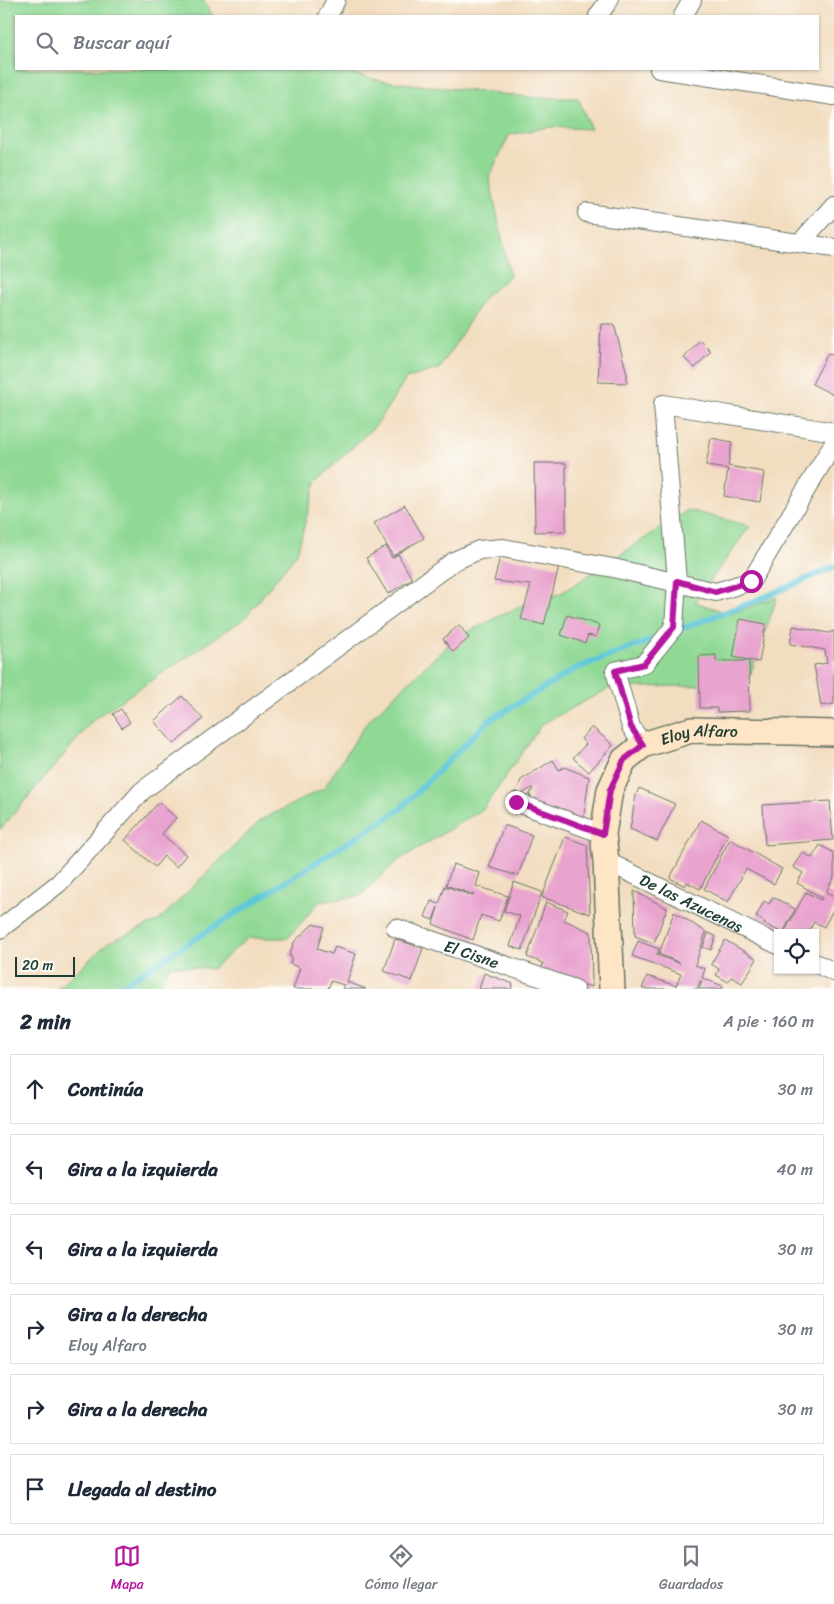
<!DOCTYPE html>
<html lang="es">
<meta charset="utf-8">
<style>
:root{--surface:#fff;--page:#f2f2f3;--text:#1f2937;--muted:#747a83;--line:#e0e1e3;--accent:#b5179e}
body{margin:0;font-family:Sriracha,sans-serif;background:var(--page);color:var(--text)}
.controls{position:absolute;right:15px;bottom:15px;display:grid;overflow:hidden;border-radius:0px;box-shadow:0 1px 4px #0004}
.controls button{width:45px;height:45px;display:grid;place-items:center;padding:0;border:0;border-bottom:1px solid var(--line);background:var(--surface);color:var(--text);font:25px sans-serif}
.scale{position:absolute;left:15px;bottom:12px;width:60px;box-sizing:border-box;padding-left:5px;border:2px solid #1f3d34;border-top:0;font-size:14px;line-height:18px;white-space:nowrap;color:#1f3d34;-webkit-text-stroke:4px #fdfcf7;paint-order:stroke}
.stop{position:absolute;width:15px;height:15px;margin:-11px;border:4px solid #b5179e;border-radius:50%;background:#fff}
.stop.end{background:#b5179e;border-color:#fff;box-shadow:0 1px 5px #0008}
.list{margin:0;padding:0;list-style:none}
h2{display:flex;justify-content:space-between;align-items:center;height:65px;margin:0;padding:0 20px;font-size:21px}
h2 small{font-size:16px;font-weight:400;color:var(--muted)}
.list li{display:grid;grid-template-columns:32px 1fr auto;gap:15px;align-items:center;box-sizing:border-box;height:70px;margin:0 10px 10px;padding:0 10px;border:1px solid var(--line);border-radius:0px}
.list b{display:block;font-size:19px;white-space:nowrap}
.list p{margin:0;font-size:16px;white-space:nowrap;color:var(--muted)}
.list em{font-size:16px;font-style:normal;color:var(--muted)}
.icon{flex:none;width:28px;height:28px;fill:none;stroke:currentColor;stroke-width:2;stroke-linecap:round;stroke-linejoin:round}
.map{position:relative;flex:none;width:834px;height:989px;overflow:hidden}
.search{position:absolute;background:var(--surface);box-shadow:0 1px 4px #0004;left:15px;right:15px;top:15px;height:55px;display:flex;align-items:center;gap:12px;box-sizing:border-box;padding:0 18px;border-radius:0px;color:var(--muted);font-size:19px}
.sheet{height:545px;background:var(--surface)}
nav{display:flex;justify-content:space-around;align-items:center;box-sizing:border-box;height:70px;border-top:1px solid var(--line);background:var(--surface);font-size:14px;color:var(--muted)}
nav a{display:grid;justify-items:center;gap:2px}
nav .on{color:var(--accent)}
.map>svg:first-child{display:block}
</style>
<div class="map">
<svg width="834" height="989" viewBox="0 0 834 989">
<rect width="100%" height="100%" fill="#fdfcf7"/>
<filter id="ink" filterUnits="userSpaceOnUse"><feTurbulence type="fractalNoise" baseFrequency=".02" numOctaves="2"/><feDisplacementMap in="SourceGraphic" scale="10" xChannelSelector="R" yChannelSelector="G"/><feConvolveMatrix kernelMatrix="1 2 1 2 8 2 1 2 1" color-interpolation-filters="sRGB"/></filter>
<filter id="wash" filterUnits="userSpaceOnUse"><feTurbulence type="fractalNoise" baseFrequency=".0096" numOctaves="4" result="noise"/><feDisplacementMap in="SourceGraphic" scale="20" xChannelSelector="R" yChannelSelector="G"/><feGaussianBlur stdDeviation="1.12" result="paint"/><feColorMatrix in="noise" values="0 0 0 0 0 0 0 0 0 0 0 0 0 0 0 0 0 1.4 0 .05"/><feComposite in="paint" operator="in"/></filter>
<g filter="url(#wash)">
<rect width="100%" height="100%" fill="#f2ddc0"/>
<path fill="#90d995" stroke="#588b64" d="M 0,0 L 203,0 L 213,16 L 16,16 L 16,69 L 332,69 L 383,81 L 538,98 L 578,98 L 591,129 L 548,127 L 509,135 L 489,177 L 510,276 L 485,296 L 440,368 L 406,379 L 376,425 L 316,482 L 297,553 L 244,619 L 95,718 L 0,830 Z
M 688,510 L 750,526 L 695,602 L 730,614 L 777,597 L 747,684 L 610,688 L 542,724 L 483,809 L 397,861 L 360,896 L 319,902 L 288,938 L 248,938 L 212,969 L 170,965 L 158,989 L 57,989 L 109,942 L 158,921 L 261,820 L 324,788 L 368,721 L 454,639 L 518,607 L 563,592 Z"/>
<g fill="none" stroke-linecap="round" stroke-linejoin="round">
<path stroke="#5dc7d9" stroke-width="6" d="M 675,631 L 755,601 L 834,567
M 116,989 L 399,810 L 488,721 L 577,668 L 659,637"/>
</g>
<g id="blocks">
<path fill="#e9a3cf" d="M 601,324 L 614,324 L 627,374 L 627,383 L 598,382 Z
M 700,340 L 711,351 L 695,368 L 684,358 Z
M 828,353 L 834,356 L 834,395 L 812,384 Z
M 711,438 L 732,442 L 728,466 L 764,472 L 760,502 L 724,496 L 728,469 L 706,466 Z
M 534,463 L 566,463 L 566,531 L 535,532 Z
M 405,505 L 424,538 L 393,556 L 374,523 Z
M 386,546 L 392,558 L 398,554 L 412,579 L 388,594 L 366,558 Z
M 500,557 L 537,562 L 559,567 L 544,625 L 521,619 L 531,585 L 494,581 Z
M 567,615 L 599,625 L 596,637 L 588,635 L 585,643 L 561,635 Z
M 740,619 L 766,624 L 759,662 L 733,657 Z
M 459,625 L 469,638 L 453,652 L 443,639 Z
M 793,626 L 828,633 L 834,631 L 834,704 L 821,706 L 814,665 L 827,663 L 825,650 L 790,644 Z
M 716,655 L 716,661 L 749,661 L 750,711 L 717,712 L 717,708 L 700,708 L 699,656 Z
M 182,696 L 203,719 L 174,744 L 154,721 Z
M 121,709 L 130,722 L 122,728 L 113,714 Z
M 592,727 L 613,745 L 589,772 L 573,758 L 586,744 L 581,739 Z
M 553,760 L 559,770 L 564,767 L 589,777 L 583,822 L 528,806 L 531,796 L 529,795 L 533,789 L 532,788 L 518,796 L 516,792 L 521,780 Z
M 639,788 L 675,804 L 657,841 L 630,829 L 636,795 Z
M 830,801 L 833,840 L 765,845 L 763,805 Z
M 159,802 L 176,818 L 162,834 L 186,855 L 176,867 L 164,856 L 155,867 L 125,840 Z
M 701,820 L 728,835 L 700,889 L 687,882 L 685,886 L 670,878 Z
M 504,825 L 532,835 L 518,876 L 489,867 Z
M 565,837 L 587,845 L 590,914 L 542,897 Z
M 730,839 L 782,869 L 774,884 L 746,869 L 728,902 L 704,889 Z
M 820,845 L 834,853 L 834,877 L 826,892 L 834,896 L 834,908 L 824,927 L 814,922 L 808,933 L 784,933 L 806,892 L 821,900 L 822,898 L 797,883 L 803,873 L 793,867 L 802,852 L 812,858 Z
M 453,864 L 480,873 L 476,886 L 508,896 L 499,921 L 481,915 L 473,940 L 433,924 L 438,907 L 433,920 L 425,917 L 431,901 L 439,904 L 445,886 L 473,896 L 474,895 L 446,885 Z
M 514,882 L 542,892 L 522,950 L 510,946 L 520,916 L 504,911 Z
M 634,891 L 667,908 L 654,943 L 635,936 Z
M 773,897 L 795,909 L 783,933 L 764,924 L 765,922 L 756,917 L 764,901 L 769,904 Z
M 546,902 L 568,911 L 564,920 L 591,932 L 592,987 L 541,972 L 543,963 L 527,957 Z
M 674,912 L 706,932 L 695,965 L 705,969 L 702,978 L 723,986 L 722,989 L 699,989 L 702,981 L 700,981 L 697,989 L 642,989 L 647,976 L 676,986 L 681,974 L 632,956 L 638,941 L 659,949 L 657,955 L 680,963 L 659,954 Z
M 313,924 L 324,927 L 317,949 L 332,954 L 335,947 L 356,954 L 347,982 L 366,989 L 342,989 L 344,985 L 331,981 L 328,989 L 293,989 L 300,968 L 290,964 L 292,957 L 289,956 L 294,942 Z
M 708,933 L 716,936 L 711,950 L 703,947 Z
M 395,939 L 423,948 L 412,981 L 384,971 Z
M 725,940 L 757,959 L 742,983 L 731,977 L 728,982 L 716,975 L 719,969 L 711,964 Z
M 484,973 L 513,984 L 511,989 L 479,989 Z"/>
</g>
</g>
<g filter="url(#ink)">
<use href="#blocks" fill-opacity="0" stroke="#697565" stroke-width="1"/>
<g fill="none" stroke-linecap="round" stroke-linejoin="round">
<g stroke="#697565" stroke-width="20">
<g id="street">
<path d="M 328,16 L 336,0"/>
<path d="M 598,16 L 609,0"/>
<path d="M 683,16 L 692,0"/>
<path d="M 659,69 L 834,96"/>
<path d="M 587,213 L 834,248"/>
<path d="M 800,243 L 834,205"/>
<path d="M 643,745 L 631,727 L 615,671 L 644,664 L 674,627 L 677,581 L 663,404 L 834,432"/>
<path d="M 516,802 L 603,834"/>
<path id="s1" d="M 606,861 L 778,945"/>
<path id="s2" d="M 396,928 L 575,989"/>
<path d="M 0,929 L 59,883 L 142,791 L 454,561 L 479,550 L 503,548 L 613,568 L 716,592 L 751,581 L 834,443"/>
<path d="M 815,963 L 834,972"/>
</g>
</g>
<g stroke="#697565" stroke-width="28">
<g id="secondary">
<path id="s3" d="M 612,989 L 606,861 L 603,834 L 610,790 L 624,760 L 643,745 L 691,730 L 834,733"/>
</g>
</g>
<use href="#street" stroke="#fff" stroke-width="18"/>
<use href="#secondary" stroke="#fee5c5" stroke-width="25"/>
</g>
</g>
<g fill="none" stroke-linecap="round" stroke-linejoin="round" filter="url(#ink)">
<path stroke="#b5179e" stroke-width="6" d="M 516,802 L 603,834 L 610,790 L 624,760 L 643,745 L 631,727 L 615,671 L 644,664 L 674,627 L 677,581 L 716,592 L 751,581"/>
</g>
<g text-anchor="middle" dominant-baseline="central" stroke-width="4" stroke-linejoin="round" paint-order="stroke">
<g font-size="16" fill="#1f3d34" stroke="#fdfcf7">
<text stroke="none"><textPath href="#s3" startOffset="315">Eloy Alfaro</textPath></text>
<text stroke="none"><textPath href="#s1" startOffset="95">De las Azucenas</textPath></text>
<text stroke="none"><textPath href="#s2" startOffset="80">El Cisne</textPath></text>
</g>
</g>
</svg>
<div class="controls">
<button><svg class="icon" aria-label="locate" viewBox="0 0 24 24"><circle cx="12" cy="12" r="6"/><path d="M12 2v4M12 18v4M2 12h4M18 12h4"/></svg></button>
</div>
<div class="scale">20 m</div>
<div class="stop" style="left:751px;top:581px"></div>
<div class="stop end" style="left:516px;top:802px"></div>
<div class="search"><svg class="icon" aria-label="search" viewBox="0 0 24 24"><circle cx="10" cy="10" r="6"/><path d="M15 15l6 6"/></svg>Buscar aquí</div>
</div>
<section class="sheet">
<h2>2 min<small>A pie · 160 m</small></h2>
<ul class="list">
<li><svg class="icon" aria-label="ahead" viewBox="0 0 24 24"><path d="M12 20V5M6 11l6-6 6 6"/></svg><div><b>Continúa</b></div><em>30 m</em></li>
<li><svg class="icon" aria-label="left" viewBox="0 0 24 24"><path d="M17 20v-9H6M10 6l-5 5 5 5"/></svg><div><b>Gira a la izquierda</b></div><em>40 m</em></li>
<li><svg class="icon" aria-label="left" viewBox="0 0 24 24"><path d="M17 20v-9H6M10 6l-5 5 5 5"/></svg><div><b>Gira a la izquierda</b></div><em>30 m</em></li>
<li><svg class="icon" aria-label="right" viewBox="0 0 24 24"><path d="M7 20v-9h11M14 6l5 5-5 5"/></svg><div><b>Gira a la derecha</b><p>Eloy Alfaro</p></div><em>30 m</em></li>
<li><svg class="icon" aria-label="right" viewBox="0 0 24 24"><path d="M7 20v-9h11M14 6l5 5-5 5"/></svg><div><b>Gira a la derecha</b></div><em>30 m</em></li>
<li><svg class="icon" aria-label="arrive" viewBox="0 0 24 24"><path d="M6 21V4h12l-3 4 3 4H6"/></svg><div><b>Llegada al destino</b></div></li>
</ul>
</section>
<nav>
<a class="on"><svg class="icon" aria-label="map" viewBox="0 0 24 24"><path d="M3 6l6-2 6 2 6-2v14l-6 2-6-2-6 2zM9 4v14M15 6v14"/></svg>Mapa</a>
<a><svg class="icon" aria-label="directions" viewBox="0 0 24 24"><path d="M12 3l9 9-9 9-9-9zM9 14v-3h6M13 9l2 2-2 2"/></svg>Cómo llegar</a>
<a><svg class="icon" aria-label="saved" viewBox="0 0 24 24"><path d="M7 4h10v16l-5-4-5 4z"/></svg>Guardados</a>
</nav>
